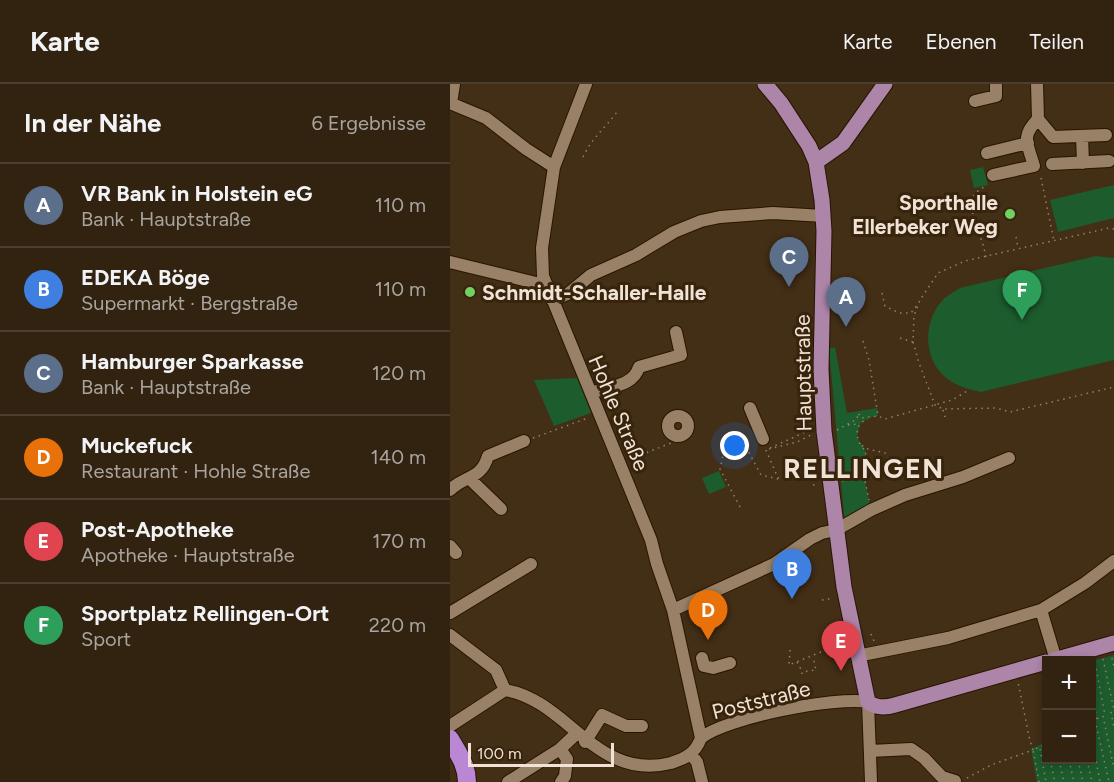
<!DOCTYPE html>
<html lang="de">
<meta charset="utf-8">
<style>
:root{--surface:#322210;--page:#3a2a19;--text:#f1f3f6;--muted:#a8a49f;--line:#4d3f30;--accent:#d93025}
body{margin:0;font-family:Figtree,sans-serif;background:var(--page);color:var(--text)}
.controls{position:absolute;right:18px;bottom:18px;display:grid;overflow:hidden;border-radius:0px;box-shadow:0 3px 9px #0003}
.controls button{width:54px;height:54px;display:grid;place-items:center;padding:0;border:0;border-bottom:2px solid var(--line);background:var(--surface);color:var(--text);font:30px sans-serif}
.scale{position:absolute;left:18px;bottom:15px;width:146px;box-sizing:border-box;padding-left:6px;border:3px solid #f0e2d5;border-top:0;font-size:16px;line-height:21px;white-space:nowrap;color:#f0e2d5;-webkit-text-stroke:4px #38240c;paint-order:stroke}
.you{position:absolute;left:285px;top:362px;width:21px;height:21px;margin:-15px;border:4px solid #fff;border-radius:50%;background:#1a73e8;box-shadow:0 0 0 9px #1a73e833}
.badge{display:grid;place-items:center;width:39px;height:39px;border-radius:50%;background:var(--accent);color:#fff;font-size:20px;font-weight:700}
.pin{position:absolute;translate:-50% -50px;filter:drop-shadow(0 2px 3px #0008)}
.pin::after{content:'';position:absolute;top:32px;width:21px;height:18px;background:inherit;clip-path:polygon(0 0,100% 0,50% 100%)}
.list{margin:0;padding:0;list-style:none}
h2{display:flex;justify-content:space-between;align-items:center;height:78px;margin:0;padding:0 24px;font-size:26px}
h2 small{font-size:20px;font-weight:400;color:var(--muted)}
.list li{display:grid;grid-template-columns:39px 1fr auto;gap:18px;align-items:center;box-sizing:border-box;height:84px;padding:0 24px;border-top:2px solid var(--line)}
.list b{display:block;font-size:22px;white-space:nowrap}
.list p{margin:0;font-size:20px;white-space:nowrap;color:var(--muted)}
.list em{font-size:20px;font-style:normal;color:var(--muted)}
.map{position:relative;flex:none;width:664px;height:698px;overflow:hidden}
header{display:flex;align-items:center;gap:36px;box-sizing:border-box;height:84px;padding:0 30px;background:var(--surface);border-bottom:2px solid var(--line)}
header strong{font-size:28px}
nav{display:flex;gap:33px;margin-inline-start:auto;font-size:21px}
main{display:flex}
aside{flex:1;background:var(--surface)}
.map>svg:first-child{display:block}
</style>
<header>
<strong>Karte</strong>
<nav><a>Karte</a><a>Ebenen</a><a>Teilen</a></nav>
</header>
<main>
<aside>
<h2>In der Nähe<small>6 Ergebnisse</small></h2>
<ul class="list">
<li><span class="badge" style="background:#5c6f8a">A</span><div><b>VR Bank in Holstein eG</b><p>Bank · Hauptstraße</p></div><em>110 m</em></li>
<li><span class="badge" style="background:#3f7fe0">B</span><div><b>EDEKA Böge</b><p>Supermarkt · Bergstraße</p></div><em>110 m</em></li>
<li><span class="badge" style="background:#5c6f8a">C</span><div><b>Hamburger Sparkasse</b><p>Bank · Hauptstraße</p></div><em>120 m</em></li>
<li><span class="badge" style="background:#e8710a">D</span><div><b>Muckefuck</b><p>Restaurant · Hohle Straße</p></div><em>140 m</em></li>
<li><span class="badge" style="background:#e0444e">E</span><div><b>Post-Apotheke</b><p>Apotheke · Hauptstraße</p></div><em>170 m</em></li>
<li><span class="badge" style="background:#2e9e5b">F</span><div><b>Sportplatz Rellingen-Ort</b><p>Sport</p></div><em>220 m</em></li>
</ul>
</aside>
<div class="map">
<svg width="664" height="698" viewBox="0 0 664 698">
<rect width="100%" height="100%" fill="#432e16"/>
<path fill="#1d5c2d" d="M 533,83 L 538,101 L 524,104 L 520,86 Z
M 664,101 L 664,134 L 608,148 L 600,116 Z
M 646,172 L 664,174 L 664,276 L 531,308 C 517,305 503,301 493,291 C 473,272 474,238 491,218 C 496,212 504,208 510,204 Z
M 385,263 L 397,329 L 427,324 L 428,332 L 418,334 L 410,340 L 407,353 L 416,368 L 414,378 L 417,387 L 414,392 L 421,426 L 395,441 L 379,265 Z
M 127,294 L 141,329 L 104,342 L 84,296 Z
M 269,387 L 276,403 L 259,410 L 252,394 Z
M 664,571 L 664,698 L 587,698 L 581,665 L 596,658 L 596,676 L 642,676 L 642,577 Z"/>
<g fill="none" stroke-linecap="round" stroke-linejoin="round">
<g stroke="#291500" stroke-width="14">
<path id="minor" d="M 525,17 L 546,12 L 546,0
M 0,19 L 36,34 L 76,65 L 104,83
M 1,19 L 4,0
M 588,35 L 603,53 L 656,51
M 632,52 L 633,79
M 537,69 L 578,59
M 602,80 L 659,77
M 543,91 L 584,82 C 578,60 570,53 588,35 L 587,0
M 0,178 L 90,200 L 95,199
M 102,216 L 118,210 L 141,191 L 186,171 L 224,148 L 251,137 L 270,133 L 323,129 L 374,132
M 141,309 C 159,302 183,303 189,283 L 231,271 L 226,248
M 300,324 L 313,355
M218 342a10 10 0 1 1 20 0a10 10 0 1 1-20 0Z
M 20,395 L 51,425
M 0,406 C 15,391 31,396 38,372 L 74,357
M 0,462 L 6,469
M 223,526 L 324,480 L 360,455 L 372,449 L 386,446 L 421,426 L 455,411 L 513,393 L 559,374
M 591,526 L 606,576
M 0,529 L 81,480
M 0,551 L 46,586 L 55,606
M 407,572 L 498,554 L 591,526 L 635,499 L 664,477
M 252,574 L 254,582 L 263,584 L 280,579
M 55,606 C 118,616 146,698 221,679 C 236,674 245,670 251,654 L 223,526 L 207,480 L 201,456 L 93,192 L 92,164 L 104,83 L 136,0
M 0,642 L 55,606
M 251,654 C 275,634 386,612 418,618 L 421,698
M 135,658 L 152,631 L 176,642 L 192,642
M 110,665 L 117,675 L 115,692 L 111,698
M 420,667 L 461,665 L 474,674 L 492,693 L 505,697
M 241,670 L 247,678 L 252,698
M 58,698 L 110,665 L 126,650"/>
</g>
<g stroke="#291500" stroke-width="17">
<path id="major" d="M 315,0 L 331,19 L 359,62 L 366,78 L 372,116 L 374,147 L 371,285 L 374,347 L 394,503 L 418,618 C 426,624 435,624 445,621 L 596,578
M 366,78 L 393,59 L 435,0
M 604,576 L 664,559"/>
</g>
<g stroke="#291500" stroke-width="20">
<path id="highway" d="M 0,655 C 8,669 17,681 17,698"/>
</g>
<path stroke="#93816e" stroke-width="1.5" stroke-dasharray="1.5 4.5" stroke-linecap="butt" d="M 133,73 C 141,55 155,44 167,28
M 591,94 L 604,157
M 664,145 L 659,144 L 515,177 L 488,189 L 470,216 L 464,232 L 463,258 L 469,279 L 485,321 L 493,325 L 546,324 L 560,328 L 664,303
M 566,153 L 568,164
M 536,173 L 532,156 L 522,147 C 526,134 519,122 525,109 L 537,101
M 432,209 L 435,222 L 449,229 L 461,229 L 468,220
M 450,254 L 463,258
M 413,257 L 419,276 L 428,332
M 350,295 L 358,295
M 493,326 L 495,333
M 398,341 L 409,340
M 387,346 L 407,335 L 408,329 L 411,334 L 428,332 L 435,335 L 502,316 L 519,306
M 83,354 L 138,334
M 410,360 C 405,350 406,339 418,335
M 296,363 L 311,391 L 328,395
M 320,364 L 362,345
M 413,364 L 416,368 L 414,378 L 417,387 L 414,392 L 419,416
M 319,365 L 347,358 L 363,350
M 316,366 L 328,394 L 364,376
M 180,375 L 234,354 C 241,349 242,345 239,336
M 416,394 L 425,392
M 392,397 L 414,392 L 436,382 L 438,373 L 435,369 L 418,365 L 411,361
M 363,401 L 369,400
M 290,423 L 270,385 L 273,371 L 303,359
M 372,516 L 383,514
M 421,550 L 424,557
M 340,566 L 339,581 L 393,559
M 662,574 L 664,583
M 653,575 L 664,626
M 347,578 L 352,587
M 645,579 L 655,631
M 352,590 L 352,588 L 366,586 L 363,573
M 642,610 L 647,635
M 661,628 L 664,644
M 653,632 L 664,685
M 645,636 L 659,698
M 642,638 L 652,632
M 642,654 L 650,698
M 590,665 L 596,698
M 600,676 L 605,698
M 609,676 L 614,698
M 619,676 L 624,698
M 628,676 L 633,698
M 637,676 L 642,698
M 517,694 L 541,681 L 583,666 L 580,657 L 568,598
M 589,698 L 583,666 L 596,660"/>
<use href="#minor" stroke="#998167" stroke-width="12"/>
<use href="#major" stroke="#ad85a9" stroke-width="15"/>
<use href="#highway" stroke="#ba87d5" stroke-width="18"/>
</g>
<g fill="#70d35f" stroke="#38240c" stroke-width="2">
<circle cx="560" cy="130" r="6"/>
<circle cx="20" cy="208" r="6"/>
</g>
<g text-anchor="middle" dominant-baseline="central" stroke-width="6" stroke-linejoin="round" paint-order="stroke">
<g font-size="21" font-weight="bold" fill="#f0e2d5" stroke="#38240c" text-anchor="end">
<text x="548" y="118">Sporthalle<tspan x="548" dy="24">Ellerbeker Weg</tspan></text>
<text x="32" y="208" text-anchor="start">Schmidt-Schaller-Halle</text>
</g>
<g font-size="21" fill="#f0e2d5" stroke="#38240c">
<text transform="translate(353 289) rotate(-91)">Hauptstraße</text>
<text transform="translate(169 329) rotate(67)">Hohle Straße</text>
<text transform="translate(311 616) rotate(-14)">Poststraße</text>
</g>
<g font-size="27" font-weight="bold" letter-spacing="1.5" fill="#f0e2d5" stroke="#38240c">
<text x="414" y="384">RELLINGEN</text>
</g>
</g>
</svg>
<div class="controls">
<button>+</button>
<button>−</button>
</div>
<div class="scale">100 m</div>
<div class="you"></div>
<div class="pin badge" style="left:396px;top:243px;background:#5c6f8a">A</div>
<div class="pin badge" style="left:342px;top:515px;background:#3f7fe0">B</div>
<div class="pin badge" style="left:339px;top:203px;background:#5c6f8a">C</div>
<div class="pin badge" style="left:258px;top:556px;background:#e8710a">D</div>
<div class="pin badge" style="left:391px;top:587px;background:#e0444e">E</div>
<div class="pin badge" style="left:572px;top:236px;background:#2e9e5b">F</div>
</div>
</main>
